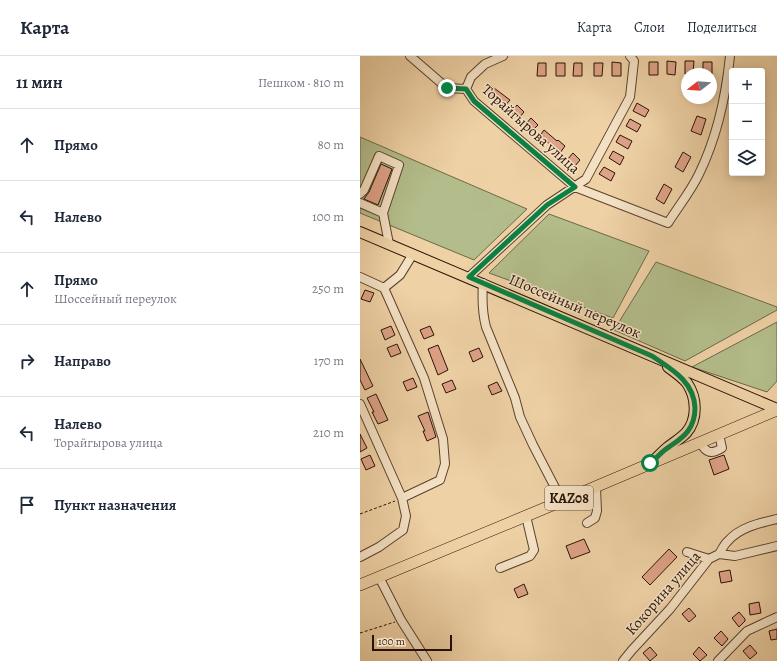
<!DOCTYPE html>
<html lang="ru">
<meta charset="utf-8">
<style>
:root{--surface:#fff;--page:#f2f2f3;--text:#1f2937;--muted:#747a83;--line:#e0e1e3}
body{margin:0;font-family:Alegreya,serif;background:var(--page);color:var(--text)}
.controls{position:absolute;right:12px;top:12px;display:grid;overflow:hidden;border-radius:4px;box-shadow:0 2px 10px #0003}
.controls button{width:36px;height:36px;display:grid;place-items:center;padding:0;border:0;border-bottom:1px solid var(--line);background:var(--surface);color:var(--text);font:20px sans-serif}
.compass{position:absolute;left:321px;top:12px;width:36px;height:36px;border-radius:50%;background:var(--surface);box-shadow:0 2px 10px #0003;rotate:253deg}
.scale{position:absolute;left:12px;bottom:10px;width:80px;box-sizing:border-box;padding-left:4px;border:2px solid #2a1306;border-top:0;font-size:11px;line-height:14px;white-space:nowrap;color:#2a1306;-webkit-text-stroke:3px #f4e1c4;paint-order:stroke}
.stop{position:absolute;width:12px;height:12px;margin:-9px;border:3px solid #0b8043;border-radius:50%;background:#fff}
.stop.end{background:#0b8043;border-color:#fff;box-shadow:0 1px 4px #0008}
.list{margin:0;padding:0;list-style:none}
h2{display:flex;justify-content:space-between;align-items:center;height:52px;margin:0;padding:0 16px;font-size:17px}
h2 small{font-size:13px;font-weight:400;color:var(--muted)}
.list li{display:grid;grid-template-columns:26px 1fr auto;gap:12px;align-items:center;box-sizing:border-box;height:72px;padding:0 16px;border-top:1px solid var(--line)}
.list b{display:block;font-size:15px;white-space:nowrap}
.list p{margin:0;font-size:13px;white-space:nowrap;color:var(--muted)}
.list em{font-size:13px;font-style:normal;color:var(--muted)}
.icon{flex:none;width:22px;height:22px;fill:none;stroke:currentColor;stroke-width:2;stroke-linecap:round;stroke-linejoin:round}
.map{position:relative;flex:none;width:417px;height:605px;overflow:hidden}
header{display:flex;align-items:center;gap:24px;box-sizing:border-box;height:56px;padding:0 20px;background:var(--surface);border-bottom:1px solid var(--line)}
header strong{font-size:19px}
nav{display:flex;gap:22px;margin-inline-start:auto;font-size:14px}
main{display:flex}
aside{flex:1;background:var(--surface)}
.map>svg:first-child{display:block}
</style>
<header>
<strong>Карта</strong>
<nav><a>Карта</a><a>Слои</a><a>Поделиться</a></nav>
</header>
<main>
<aside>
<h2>11 мин<small>Пешком · 810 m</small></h2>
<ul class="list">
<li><svg class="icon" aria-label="ahead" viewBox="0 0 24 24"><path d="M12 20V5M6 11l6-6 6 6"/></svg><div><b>Прямо</b></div><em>80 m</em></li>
<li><svg class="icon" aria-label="left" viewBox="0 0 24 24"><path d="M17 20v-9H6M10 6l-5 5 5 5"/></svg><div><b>Налево</b></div><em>100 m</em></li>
<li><svg class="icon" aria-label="ahead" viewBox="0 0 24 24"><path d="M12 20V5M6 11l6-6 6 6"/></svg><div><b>Прямо</b><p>Шоссейный переулок</p></div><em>250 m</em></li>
<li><svg class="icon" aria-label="right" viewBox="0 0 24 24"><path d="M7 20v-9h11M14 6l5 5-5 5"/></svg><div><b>Направо</b></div><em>170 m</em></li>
<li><svg class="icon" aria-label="left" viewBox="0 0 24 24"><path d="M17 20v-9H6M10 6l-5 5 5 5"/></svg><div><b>Налево</b><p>Торайгырова улица</p></div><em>210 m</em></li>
<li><svg class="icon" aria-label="arrive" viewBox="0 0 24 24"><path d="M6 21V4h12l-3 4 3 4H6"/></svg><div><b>Пункт назначения</b></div></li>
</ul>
</aside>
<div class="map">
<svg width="417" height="605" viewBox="0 0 417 605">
<rect width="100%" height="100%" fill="#eed1a5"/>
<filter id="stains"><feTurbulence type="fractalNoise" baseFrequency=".005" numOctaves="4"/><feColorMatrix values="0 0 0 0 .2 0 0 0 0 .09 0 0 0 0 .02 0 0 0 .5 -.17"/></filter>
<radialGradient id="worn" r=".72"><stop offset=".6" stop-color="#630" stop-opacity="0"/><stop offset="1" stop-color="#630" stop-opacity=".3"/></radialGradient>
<path fill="#b3bd8b" stroke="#6e6848" d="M 0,81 L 167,153 L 114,204 L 0,157 Z
M 189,158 L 289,195 L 253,262 L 129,217 Z
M 296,206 L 417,251 L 417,254 L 325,305 L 254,274 Z
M 417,266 L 417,325 L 407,336 L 332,311 Z"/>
<path fill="#dea287" stroke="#2a1306" d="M 307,5 L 316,6 L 315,19 L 307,18 Z
M 325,5 L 334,5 L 333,18 L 325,18 Z
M 252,6 L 261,7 L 261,20 L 252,20 Z
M 289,6 L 298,6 L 298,19 L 289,19 Z
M 343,6 L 352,6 L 352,18 L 343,18 Z
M 178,7 L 186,7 L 186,20 L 177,20 Z
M 196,7 L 205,7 L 205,20 L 196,20 Z
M 214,7 L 222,7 L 222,20 L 213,20 Z
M 234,7 L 243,7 L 242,20 L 234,20 Z
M 130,29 L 150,44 L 144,51 L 124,36 Z
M 277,47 L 289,54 L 285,61 L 273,55 Z
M 157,49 L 164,56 L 158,63 L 151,56 Z
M 337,60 L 346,63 L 341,79 L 331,75 Z
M 171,62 L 178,69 L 172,75 L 165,69 Z
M 270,63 L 281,69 L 277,76 L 266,70 Z
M 184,74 L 197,85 L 198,84 L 205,90 L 200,97 L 187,86 L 186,87 L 179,81 Z
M 260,79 L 272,85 L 268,93 L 256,86 Z
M 253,95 L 264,101 L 260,109 L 249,102 Z
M 323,96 L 331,101 L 323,116 L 315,111 Z
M 213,97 L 220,104 L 215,110 L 207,104 Z
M 21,108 L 32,113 L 18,149 L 4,143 L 9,136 Z
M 244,111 L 255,117 L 251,125 L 239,118 Z
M 304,128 L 312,133 L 304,148 L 296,143 Z
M 5,234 L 14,237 L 10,246 L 1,243 Z
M 31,270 L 35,279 L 25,284 L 21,274 Z
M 70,270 L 74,279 L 64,283 L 60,274 Z
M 37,288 L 41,297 L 31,301 L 27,292 Z
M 78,289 L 88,314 L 78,319 L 68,293 Z
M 119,292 L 123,301 L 113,306 L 109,296 Z
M 0,303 L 13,330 L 5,334 L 0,324 Z
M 53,322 L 57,331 L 47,335 L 43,326 Z
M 92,324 L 96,333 L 86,337 L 82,328 Z
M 137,326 L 142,335 L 132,339 L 128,330 Z
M 16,338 L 28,364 L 18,368 L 12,356 L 14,356 L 7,342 Z
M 68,356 L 76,381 L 67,385 L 63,375 L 65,375 L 58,360 Z
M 0,378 L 7,392 L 0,396 Z
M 10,399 L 15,410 L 6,414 L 1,403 Z
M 364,399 L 369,413 L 354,419 L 349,404 Z
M 224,483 L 230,496 L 211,503 L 206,490 Z
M 309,493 L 317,501 L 290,529 L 282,521 Z
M 370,514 L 372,525 L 361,527 L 359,516 Z
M 164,528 L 168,538 L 158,542 L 154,533 Z
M 399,546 L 401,557 L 390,559 L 389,548 Z
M 329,552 L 336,560 L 329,566 L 322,558 Z
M 379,556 L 385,563 L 385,565 L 379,571 L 372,562 Z
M 417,573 L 417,583 L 411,584 L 409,575 Z
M 361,575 L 368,583 L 362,590 L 354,582 Z
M 390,589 L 397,597 L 390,603 L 383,595 Z
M 290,591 L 297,599 L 290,605 L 283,597 Z
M 339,591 L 347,599 L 340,605 L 333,598 Z"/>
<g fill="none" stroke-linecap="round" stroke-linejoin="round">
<g stroke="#5b422e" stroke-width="10">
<path id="minor" d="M 50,0 L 87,32 L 106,33 L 114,45 L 215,131 L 308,167 C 318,151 331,135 339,118 C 357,81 366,40 370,0
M 106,33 L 111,21 L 125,8 L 143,0
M 0,138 L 4,134 L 19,100 L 39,109 L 23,157 L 29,188
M 0,147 L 23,157
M 0,221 L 24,232
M 109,221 L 187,149 L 226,123 L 270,41 L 274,5 L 270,0
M 123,227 C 122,242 122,256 126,271 L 155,342 L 160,361 L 173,389 L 202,445
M 0,348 L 42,442 L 46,460 L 43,474 L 19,491 L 0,501
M 340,386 C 346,397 351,399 362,392 L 359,378
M 42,442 L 80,424 L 85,408 L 83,383 L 64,322 L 24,232 L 40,219 L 53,198
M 227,467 L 235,462 L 237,455 L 236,431
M 327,496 L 349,503
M 359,498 C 362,494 364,488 368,485 C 380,471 400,467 417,463
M 140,512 L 170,500 L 174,494 L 166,460
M 19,521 L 41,564 L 67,605
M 263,605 L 272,594 L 310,553 L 349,503 L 359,498 L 375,500 L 417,490
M 358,605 L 387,575 L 417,561"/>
</g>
<g stroke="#2a1306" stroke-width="12">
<path id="major" d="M 0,176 L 417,353
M 293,405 C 298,401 302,396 307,392 C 313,387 320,383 326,377 C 338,363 337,342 327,327 C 322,321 315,316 308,311"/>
</g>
<g stroke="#2a1306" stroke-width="12">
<path id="highway" d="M 0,529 L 202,445 L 417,354"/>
</g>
<path stroke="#2a1306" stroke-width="1" stroke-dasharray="3 2" stroke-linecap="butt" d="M 0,458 L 35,445
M 0,577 L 35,566"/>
<use href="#minor" stroke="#f4e1c4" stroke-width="8"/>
<use href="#major" stroke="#eed1a5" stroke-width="10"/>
<use href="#highway" stroke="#eed1a5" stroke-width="11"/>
</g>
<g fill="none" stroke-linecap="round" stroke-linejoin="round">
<path stroke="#0b8043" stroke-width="5" d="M 87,32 L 106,33 L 114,45 L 215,131 L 187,149 L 109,221 L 292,300 C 311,313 334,325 335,352 C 335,360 333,368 328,375 C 323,382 316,386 309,391 C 302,395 297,402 290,407"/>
</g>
<g text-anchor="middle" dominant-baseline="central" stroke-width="3" stroke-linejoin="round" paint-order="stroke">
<rect fill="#f4e1c4" stroke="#67513f" stroke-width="1" x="185" y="430" width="48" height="24" rx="3"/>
<g font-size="14" font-weight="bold" fill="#2a1306">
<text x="209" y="442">KAZ08</text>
</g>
<g font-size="15" fill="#2a1306" stroke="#f4e1c4">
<text transform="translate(171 73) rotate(42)">Торайгырова улица</text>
<text transform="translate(215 250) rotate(23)">Шоссейный переулок</text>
<text transform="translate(303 537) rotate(-49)">Кокорина улица</text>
</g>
</g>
<rect width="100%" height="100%" filter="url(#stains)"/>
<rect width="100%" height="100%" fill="url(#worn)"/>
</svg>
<div class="controls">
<button>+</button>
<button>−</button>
<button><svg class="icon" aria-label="layers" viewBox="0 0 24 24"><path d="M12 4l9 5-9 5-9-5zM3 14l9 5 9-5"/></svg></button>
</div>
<svg class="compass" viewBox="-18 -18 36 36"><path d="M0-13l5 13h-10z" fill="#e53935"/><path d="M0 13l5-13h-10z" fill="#747a83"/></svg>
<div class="scale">100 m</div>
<div class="stop" style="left:290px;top:407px"></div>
<div class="stop end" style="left:87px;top:32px"></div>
</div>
</main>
